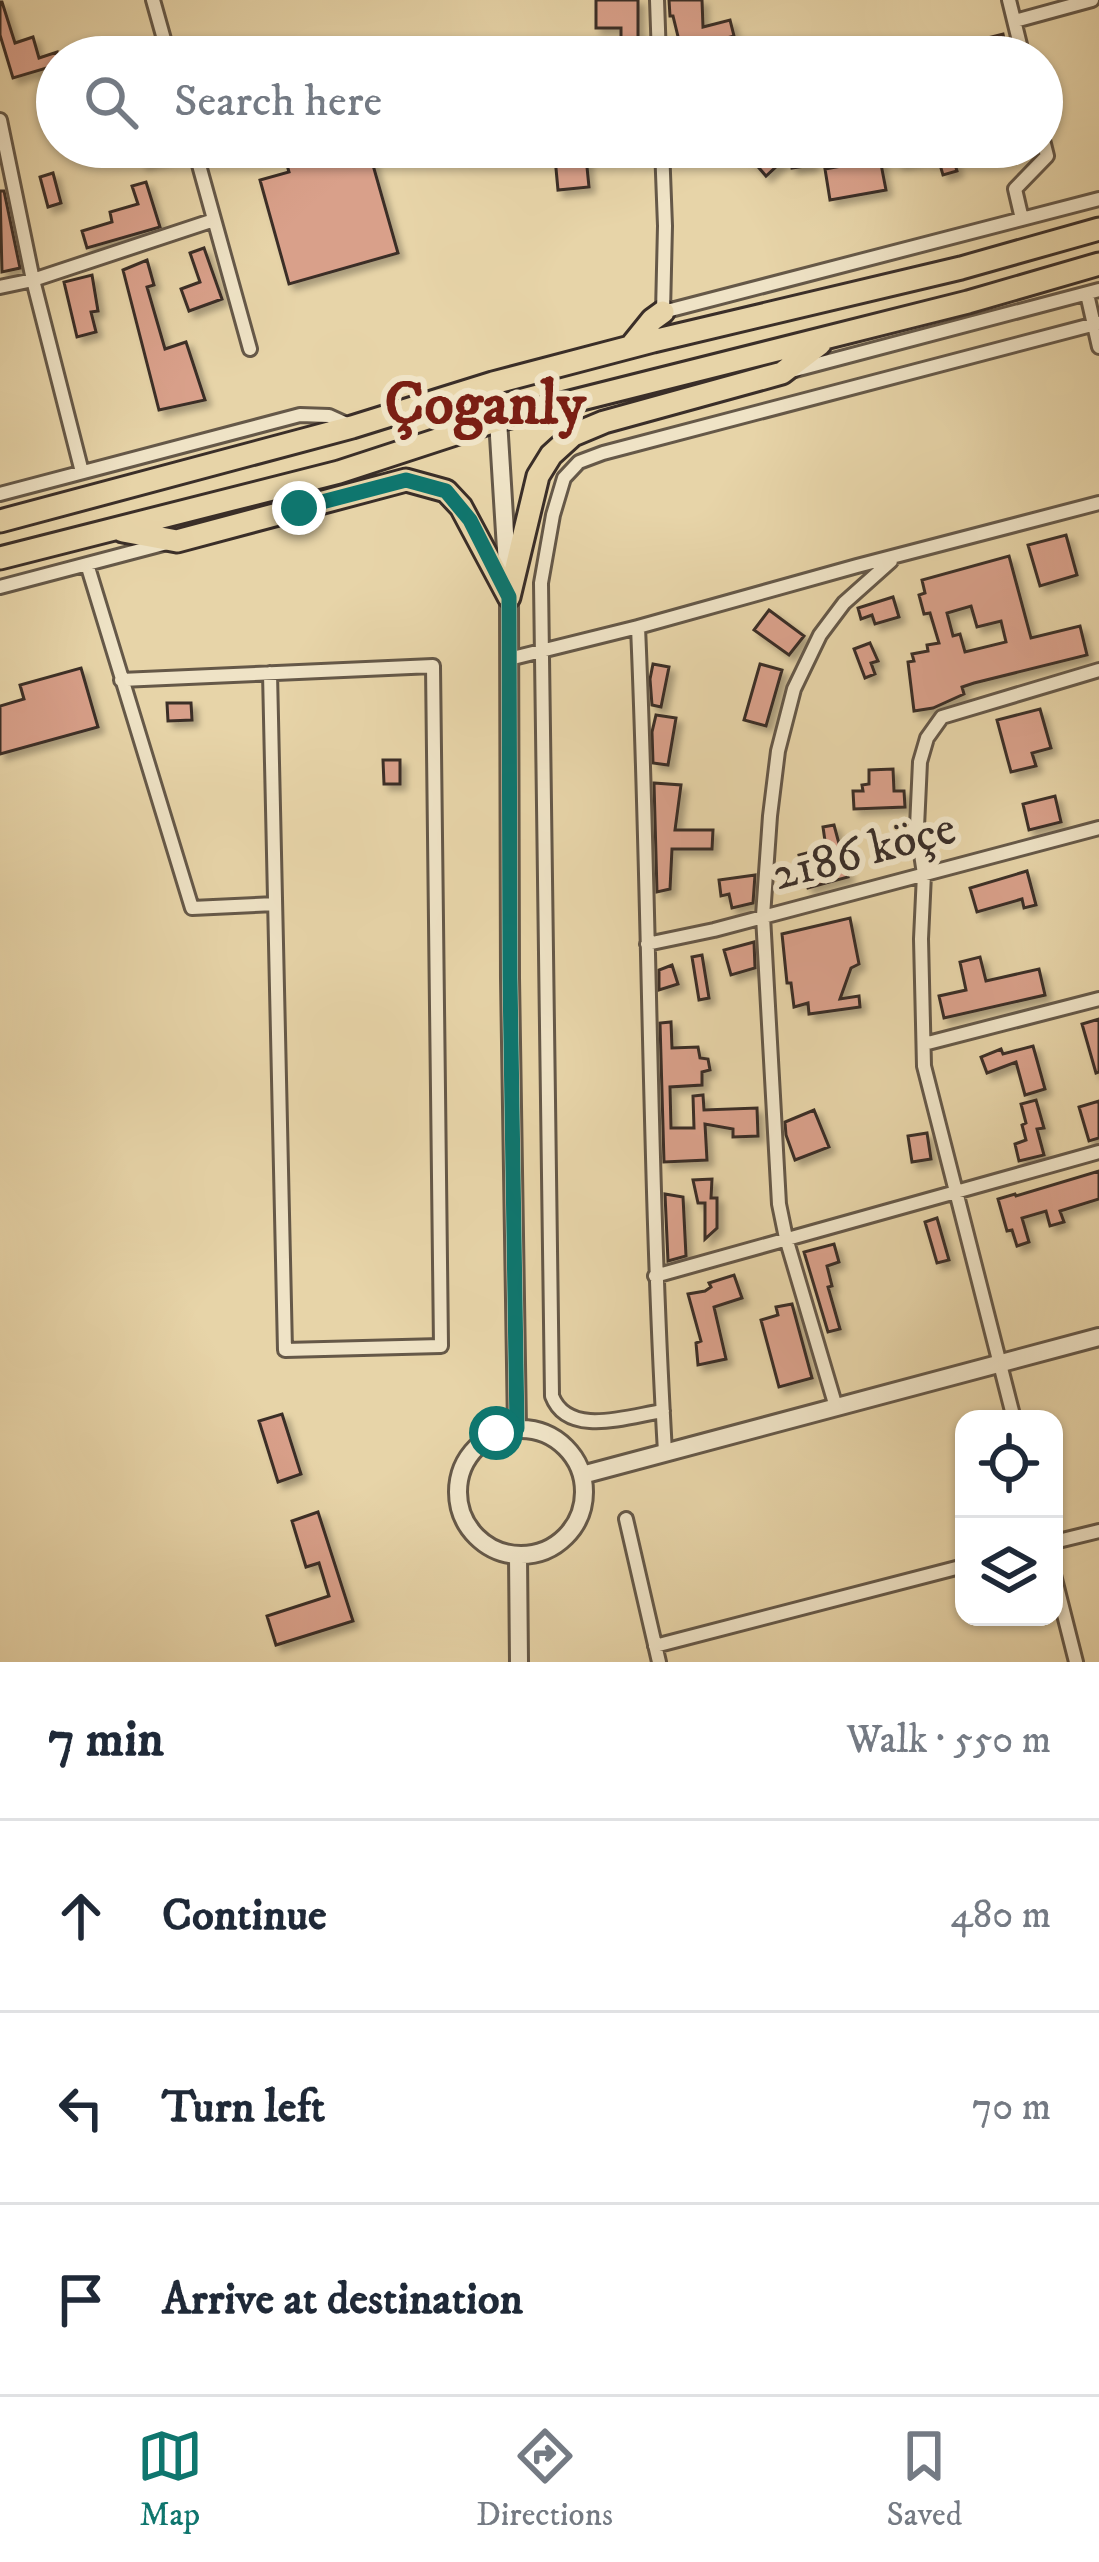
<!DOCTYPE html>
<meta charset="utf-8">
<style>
:root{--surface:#fff;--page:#f6f6f7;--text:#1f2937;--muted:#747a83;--line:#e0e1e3;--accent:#0f766e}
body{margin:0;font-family:"IM FELL DW Pica",serif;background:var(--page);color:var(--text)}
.controls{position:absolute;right:36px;bottom:36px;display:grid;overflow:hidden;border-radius:24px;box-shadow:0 3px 9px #0004}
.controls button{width:108px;height:108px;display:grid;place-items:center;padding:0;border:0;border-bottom:3px solid var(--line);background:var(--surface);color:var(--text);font:60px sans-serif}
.stop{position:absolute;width:36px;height:36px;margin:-27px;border:9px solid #0f766e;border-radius:50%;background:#fff}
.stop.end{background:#0f766e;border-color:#fff;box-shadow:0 3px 12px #0008}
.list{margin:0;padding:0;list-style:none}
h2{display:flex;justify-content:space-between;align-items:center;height:156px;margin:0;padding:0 48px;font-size:51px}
h2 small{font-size:39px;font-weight:400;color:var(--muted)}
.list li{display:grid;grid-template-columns:78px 1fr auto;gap:36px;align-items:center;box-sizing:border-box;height:192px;padding:0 48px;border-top:3px solid var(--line)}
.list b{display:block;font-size:45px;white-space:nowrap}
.list em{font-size:39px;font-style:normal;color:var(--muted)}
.icon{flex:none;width:66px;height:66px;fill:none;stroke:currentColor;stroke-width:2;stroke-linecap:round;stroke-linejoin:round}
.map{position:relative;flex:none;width:1099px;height:1662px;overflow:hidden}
.search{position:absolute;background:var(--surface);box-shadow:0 3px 9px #0004;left:36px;right:36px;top:36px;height:132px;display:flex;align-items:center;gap:30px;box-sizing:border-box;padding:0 42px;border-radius:66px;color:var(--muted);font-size:45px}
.sheet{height:732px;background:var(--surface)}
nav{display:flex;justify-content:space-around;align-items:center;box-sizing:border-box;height:168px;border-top:3px solid var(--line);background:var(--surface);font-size:33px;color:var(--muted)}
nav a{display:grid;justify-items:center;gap:6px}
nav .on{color:var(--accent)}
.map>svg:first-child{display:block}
</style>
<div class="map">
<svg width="1099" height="1662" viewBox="0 0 1099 1662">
<defs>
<filter id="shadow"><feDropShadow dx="5.5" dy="5.5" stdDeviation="3" flood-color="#0004"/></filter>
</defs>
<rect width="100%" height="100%" fill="#e7d4a8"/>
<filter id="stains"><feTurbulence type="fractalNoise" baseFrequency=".00167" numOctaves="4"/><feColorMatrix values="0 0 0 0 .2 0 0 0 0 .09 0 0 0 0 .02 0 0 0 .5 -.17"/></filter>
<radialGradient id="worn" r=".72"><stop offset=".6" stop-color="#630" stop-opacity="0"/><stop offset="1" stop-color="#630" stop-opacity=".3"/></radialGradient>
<path fill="#d9a08a" stroke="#3a2e28" stroke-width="3" fill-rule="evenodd" filter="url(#shadow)" d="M 596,0 L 638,0 L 638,57 L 621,57 L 621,28 L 596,28 Z
M 669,0 L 702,0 L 703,27 L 730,20 L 734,36 L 712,42 L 723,57 L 683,57 L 673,16 L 670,16 Z
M 0,2 L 2,2 L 15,43 L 33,37 L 39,58 L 57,52 L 57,65 L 13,78 L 0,35 Z
M 1003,34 L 1008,57 L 991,57 L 987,38 Z
M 960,42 L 963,57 L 918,57 L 918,53 Z
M 138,147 L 184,147 L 184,152 L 142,164 Z
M 282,147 L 334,147 L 337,160 L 369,151 L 398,253 L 289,284 L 260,180 L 289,172 Z
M 554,147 L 585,147 L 589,187 L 558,190 Z
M 741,147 L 809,147 L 812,165 L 792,168 L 790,154 L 766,176 Z
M 895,147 L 964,147 L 964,151 L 952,154 L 957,171 L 943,175 L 938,158 L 928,160 L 927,157 L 899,163 Z
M 880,159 L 886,190 L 830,200 L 825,169 Z
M 53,173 L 61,203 L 48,207 L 40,177 Z
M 146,182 L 160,227 L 87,248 L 82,231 L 112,222 L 110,212 L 138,204 L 132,186 Z
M 0,191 L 4,191 L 20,268 L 2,272 Z
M 204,248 L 222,299 L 189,311 L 181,289 L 200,282 L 190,253 Z
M 147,260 L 154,285 L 147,287 L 165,349 L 186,342 L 205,400 L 159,410 L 123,270 Z
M 92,275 L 98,311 L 91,312 L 96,332 L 77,337 L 64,282 Z
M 1066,535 L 1077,575 L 1040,586 L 1028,545 Z
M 1009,556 L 1031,638 L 1080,626 L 1087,655 L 974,683 L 962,687 L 964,694 L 933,708 L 914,711 L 908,662 L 914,661 L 912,654 L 928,651 L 927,645 L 939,643 L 930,613 L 924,614 L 919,595 L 925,593 L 922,580 ZM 971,606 L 977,627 L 1001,621 L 1006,642 L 965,652 L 960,634 L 953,636 L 947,613 Z
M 893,597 L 899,617 L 875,624 L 872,615 L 861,619 L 858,608 Z
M 769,610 L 804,636 L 789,655 L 754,630 Z
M 870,643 L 878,661 L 871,663 L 875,674 L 865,678 L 854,649 Z
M 653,664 L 669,667 L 661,707 L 652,705 L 650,679 Z
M 760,664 L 782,670 L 766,726 L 744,720 Z
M 81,668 L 98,727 L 0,754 L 0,706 L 24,699 L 20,685 Z
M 167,703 L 191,703 L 192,720 L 168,721 Z
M 1040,709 L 1051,748 L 1032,753 L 1036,766 L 1011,772 L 997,720 Z
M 656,715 L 676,718 L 668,765 L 653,763 L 652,732 Z
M 383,760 L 400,760 L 400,784 L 384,784 Z
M 893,769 L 894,791 L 904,791 L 905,807 L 854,809 L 853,791 L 863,791 L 862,785 L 869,784 L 869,770 Z
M 654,783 L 681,785 L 675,830 L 713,830 L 712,849 L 672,849 L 670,889 L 657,892 Z
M 1055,796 L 1061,822 L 1029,830 L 1023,804 Z
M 834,825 L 848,877 L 808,888 L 799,855 L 826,848 L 823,827 Z
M 1027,871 L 1036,905 L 1024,908 L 1022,899 L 977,912 L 970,888 Z
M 755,875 L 753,903 L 732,908 L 729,894 L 721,896 L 719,880 Z
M 850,918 L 859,964 L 851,968 L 840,999 L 859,996 L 860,1007 L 809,1014 L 808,1003 L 794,1007 L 791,983 L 787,983 L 782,934 Z
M 754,942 L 755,968 L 731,975 L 724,950 Z
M 702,955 L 709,998 L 699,1000 L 692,957 Z
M 980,957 L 986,981 L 1039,969 L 1045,995 L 944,1018 L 939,996 L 966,990 L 960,962 Z
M 672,965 L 678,984 L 659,990 L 659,970 Z
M 1099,1019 L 1099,1072 L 1096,1073 L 1082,1024 Z
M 671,1022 L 672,1048 L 698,1047 L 700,1058 L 708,1059 L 710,1070 L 702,1072 L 702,1085 L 670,1087 L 671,1128 L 694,1128 L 693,1096 L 703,1095 L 704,1110 L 757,1108 L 758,1136 L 733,1137 L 733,1129 L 705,1124 L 707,1160 L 664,1162 L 660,1023 Z
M 1033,1046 L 1045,1089 L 1025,1095 L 1016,1062 L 987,1073 L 981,1057 L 1001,1049 L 1003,1054 Z
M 1036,1100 L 1044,1128 L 1037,1129 L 1044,1155 L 1019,1161 L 1015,1144 L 1026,1140 L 1022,1125 L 1026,1123 L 1021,1104 Z
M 1099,1101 L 1099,1138 L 1089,1141 L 1079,1107 Z
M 814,1110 L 829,1147 L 795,1160 L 786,1135 L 785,1122 Z
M 927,1133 L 931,1159 L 912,1162 L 908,1136 Z
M 1099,1171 L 1099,1199 L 1060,1211 L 1064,1222 L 1050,1226 L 1046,1211 L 1022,1218 L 1029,1242 L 1017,1246 L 1012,1230 L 1007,1231 L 998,1199 L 1015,1194 L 1016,1196 Z
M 712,1179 L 711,1198 L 717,1198 L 717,1228 L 705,1239 L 705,1203 L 698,1203 L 693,1180 Z
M 665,1194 L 683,1197 L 686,1256 L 668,1261 Z
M 937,1218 L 949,1260 L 937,1263 L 925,1222 Z
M 834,1244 L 839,1262 L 827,1266 L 832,1286 L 828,1287 L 840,1329 L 828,1332 L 804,1252 Z
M 734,1275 L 742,1298 L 714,1307 L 726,1359 L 698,1365 L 696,1343 L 701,1341 L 688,1294 L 705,1291 L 711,1287 L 709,1283 Z
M 792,1304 L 812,1378 L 779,1387 L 761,1320 L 778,1315 L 776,1307 Z
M 282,1414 L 301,1474 L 278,1482 L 259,1421 Z
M 318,1512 L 353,1621 L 276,1645 L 267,1616 L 329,1596 L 319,1563 L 306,1567 L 292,1521 Z"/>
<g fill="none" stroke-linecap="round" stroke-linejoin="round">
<g stroke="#655848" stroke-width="18">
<path id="minor" d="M 153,0 L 169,57
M 657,0 L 659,57
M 1009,0 L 1023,57
M 1015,21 L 1092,0
M 0,120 L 33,280 L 82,472
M 194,147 L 250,349
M 662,147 L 665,226 L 663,312 L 1099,199
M 1022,219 L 1015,189 L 1047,156 L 1042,136
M 0,287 L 33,280 L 214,220
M 1087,294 L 1099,347
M 795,370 L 1099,290
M 0,494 L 300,415 L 329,416 L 351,426
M 87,564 L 192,908 L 275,904
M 0,587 L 167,543
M 509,659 L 638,627
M 121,680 L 433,666 L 441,1346 L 285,1350 L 270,673
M 647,944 L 714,930 L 1099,828
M 924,1044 L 1099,999
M 655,1276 L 1099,1152
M 836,1407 L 786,1238 L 779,1204 L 763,916 L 770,816 L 778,751 L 794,689 L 820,635 L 844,603 L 891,561
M 663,1411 C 629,1416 568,1438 552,1396 L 541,583 L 553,515 L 564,478 L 579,462 L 603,453 L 1099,323
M 1014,1419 L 924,1066 L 921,939 L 924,874 L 917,827 L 920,762 L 927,738 L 942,717 L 1099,670
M 665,1452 C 649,1177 650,902 638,627 L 857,566 L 1099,503
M 626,1519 L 659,1662
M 1054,1542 L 1099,1531
M 1054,1575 L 1076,1662
M 655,1646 L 964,1566"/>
</g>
<g stroke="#655848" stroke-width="22">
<path id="tertiary" d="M 493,383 L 498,420 L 509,597 L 510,978 L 517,1428
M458 1492a63 63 0 1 1 126 0a63 63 0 1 1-126 0Z
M 582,1475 L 1099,1337
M 518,1556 L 519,1662"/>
</g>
<g stroke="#3a2e28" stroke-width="27">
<path id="primary" d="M 631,346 L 652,320 L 663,312
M 0,521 L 352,427 L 493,383 L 653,341 L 961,268 L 1099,229
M 123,531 L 177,541 L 406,480 L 446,491 L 461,507 L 509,597
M 0,558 L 339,472 L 498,420 L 968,302 L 1099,264
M 509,597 L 538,476 L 551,455 L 573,435 L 604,422 L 782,373 L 820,344"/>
</g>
<use href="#minor" stroke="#efe3c6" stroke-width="12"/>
<use href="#tertiary" stroke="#efe3c6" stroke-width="16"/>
<use href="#primary" stroke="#e7d4a8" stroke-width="21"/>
</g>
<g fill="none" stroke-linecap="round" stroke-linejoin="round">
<path stroke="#0f766e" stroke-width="15" d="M 299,508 L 406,480 L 446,491 L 470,520 L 509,597 L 510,978 L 517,1428 L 496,1433"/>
</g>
<g text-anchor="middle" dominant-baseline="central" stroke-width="12" stroke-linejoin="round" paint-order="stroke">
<g font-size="48" fill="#3a2e28" stroke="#efe3c6">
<text transform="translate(864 852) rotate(-15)">2186 köçe</text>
</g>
<g font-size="60" font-weight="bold" fill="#7a1f14" stroke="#efe3c6">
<text x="485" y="405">Çoganly</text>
</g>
</g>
<rect width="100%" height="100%" filter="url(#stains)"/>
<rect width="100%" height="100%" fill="url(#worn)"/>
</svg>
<div class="controls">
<button><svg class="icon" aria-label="locate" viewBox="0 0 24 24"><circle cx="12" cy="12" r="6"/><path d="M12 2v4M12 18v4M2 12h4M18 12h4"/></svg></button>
<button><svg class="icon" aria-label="layers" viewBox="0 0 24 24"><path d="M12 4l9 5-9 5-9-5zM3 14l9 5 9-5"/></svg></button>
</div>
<div class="stop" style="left:496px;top:1433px"></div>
<div class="stop end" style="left:299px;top:508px"></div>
<div class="search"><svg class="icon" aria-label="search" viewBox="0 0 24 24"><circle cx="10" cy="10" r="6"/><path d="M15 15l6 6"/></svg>Search here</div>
</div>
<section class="sheet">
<h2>7 min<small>Walk · 550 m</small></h2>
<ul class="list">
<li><svg class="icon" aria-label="ahead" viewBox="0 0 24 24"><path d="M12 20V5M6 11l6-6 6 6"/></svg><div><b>Continue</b></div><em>480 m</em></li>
<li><svg class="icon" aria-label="left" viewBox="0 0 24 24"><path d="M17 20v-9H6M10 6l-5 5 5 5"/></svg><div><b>Turn left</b></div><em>70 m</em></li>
<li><svg class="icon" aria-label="arrive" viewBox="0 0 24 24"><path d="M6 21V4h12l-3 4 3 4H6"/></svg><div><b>Arrive at destination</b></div></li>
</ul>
</section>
<nav>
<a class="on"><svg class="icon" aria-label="map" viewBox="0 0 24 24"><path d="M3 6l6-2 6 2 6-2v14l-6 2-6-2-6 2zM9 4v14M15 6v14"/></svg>Map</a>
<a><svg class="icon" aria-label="directions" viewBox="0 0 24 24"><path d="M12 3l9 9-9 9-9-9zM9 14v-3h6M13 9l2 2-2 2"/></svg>Directions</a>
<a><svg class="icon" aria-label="saved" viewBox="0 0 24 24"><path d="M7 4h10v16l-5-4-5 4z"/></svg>Saved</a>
</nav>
